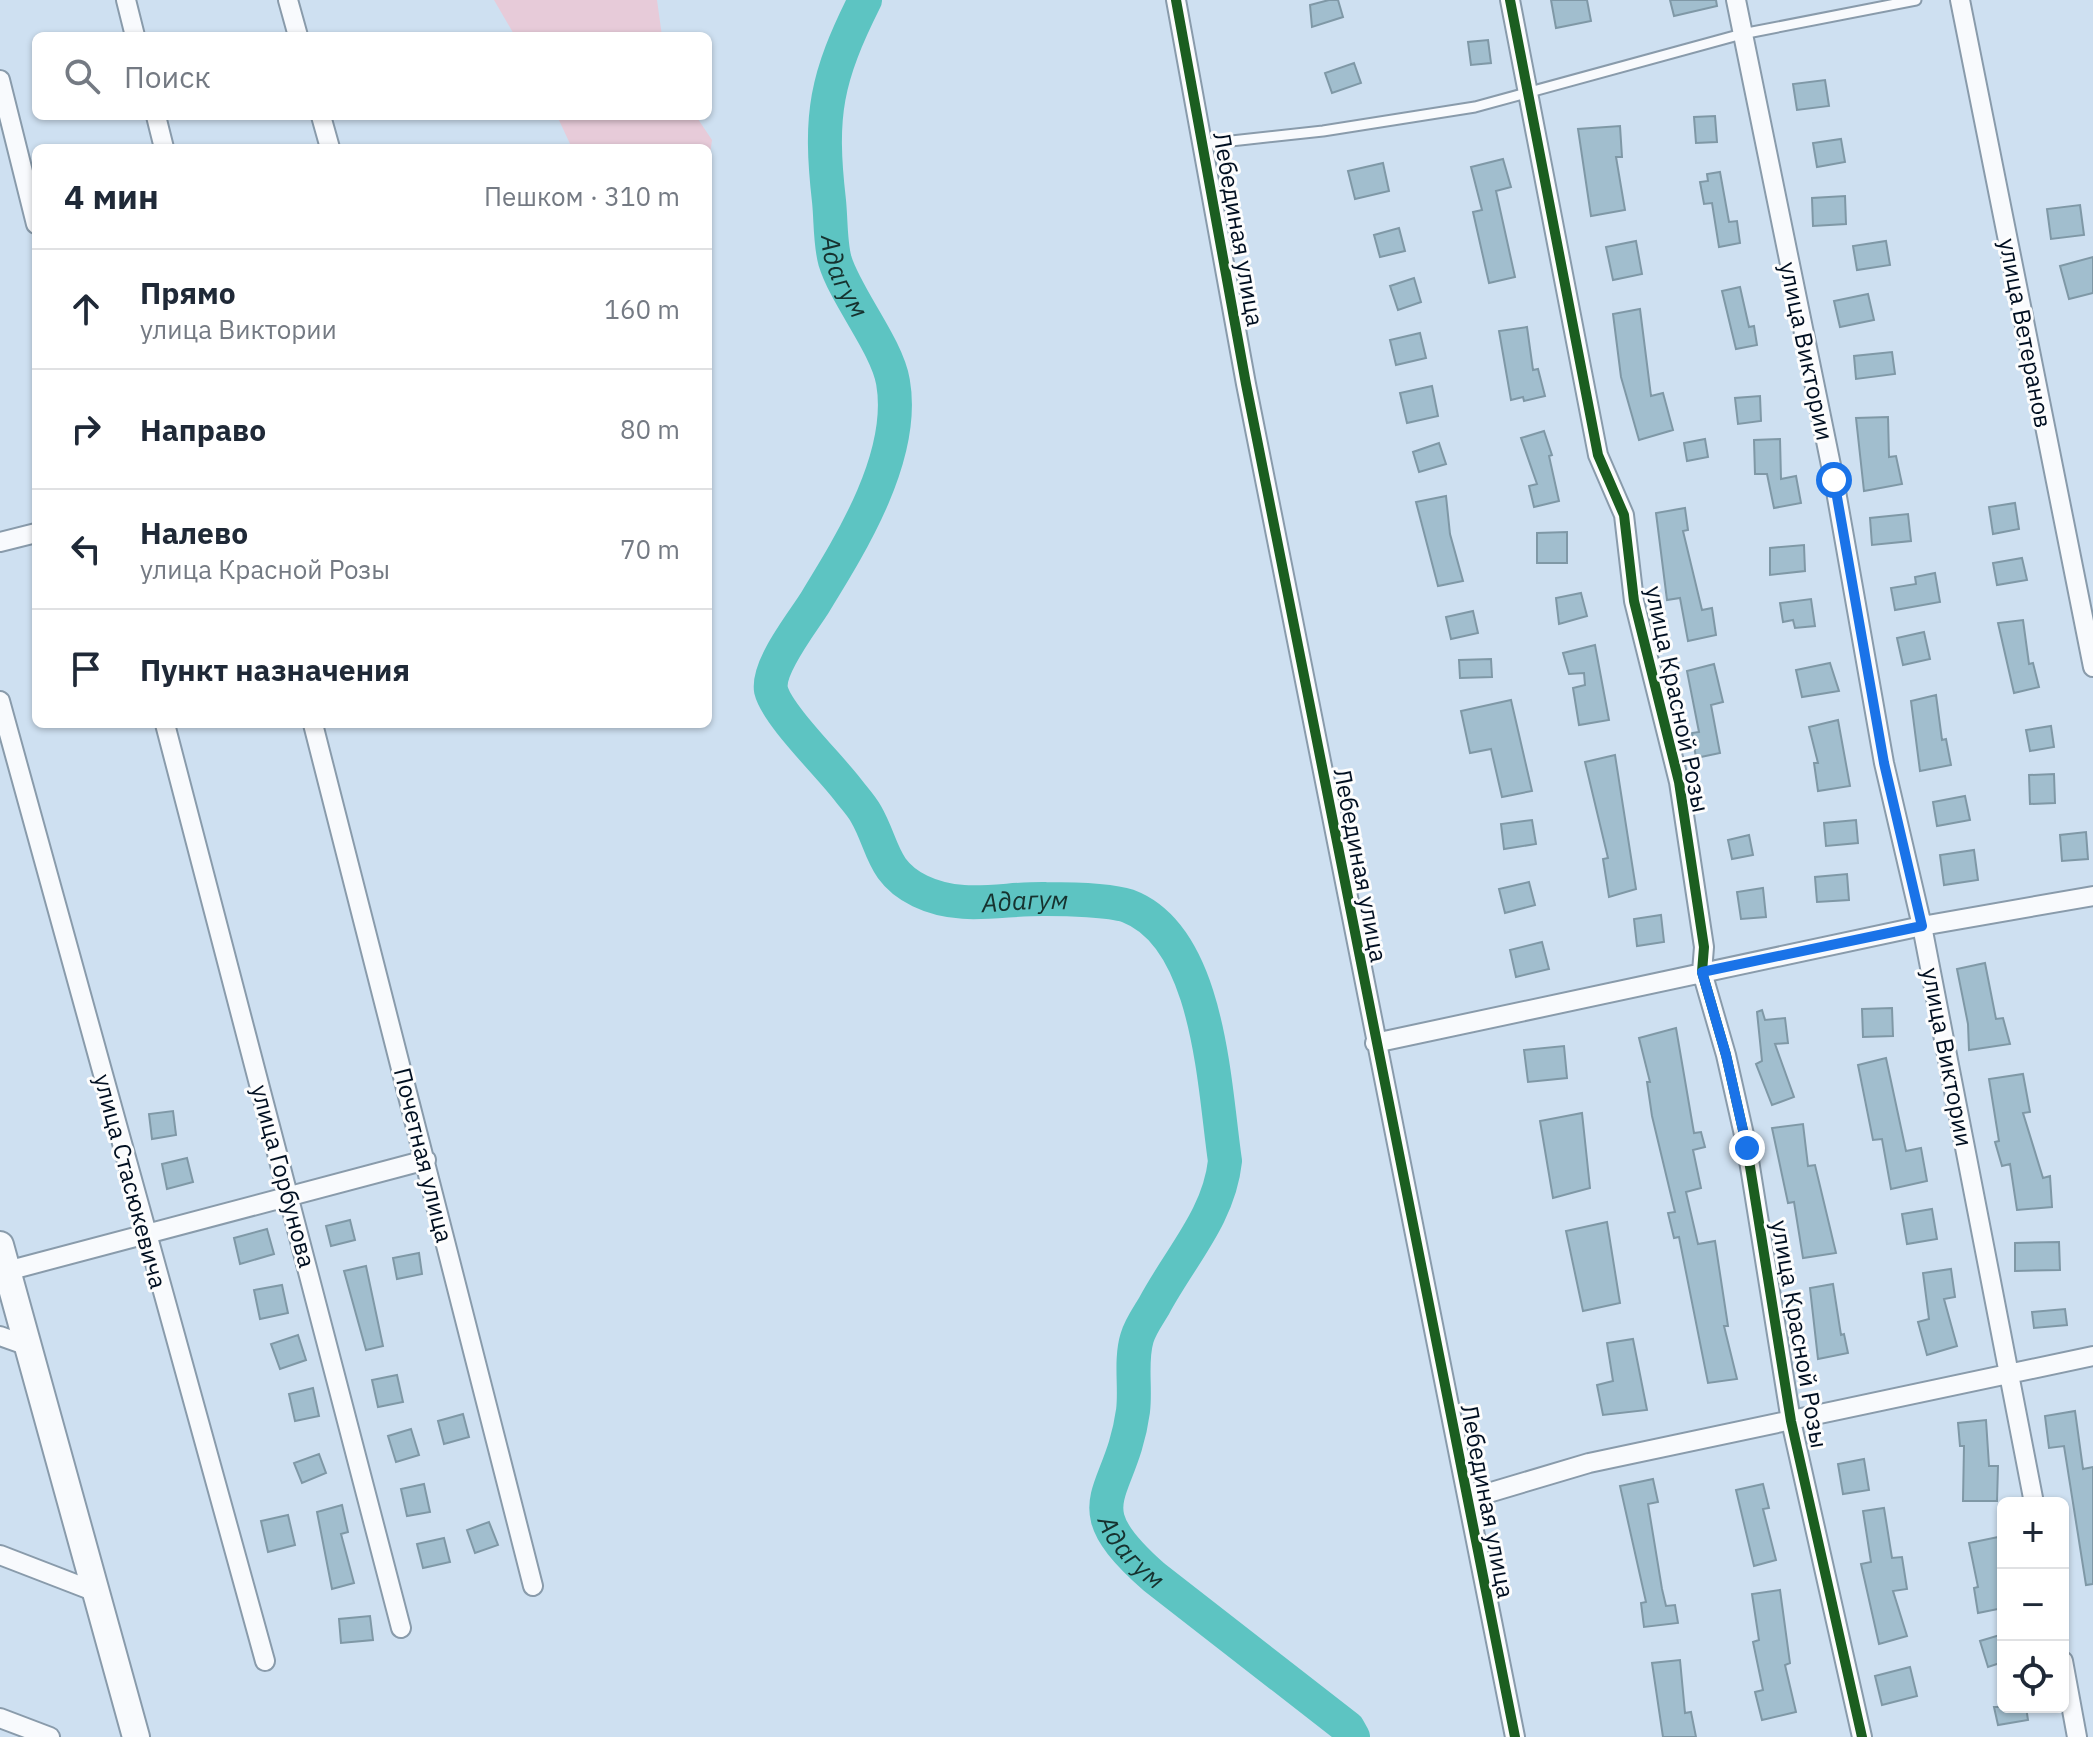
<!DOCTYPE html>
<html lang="ru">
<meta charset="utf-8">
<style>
:root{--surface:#fff;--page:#f6f6f7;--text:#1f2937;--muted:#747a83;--line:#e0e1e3}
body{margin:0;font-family:"IBM Plex Sans",sans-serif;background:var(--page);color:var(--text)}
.controls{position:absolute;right:24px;bottom:24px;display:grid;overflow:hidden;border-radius:12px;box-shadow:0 2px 6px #0004}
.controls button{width:72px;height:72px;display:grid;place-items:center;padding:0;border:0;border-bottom:2px solid var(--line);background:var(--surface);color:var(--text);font:40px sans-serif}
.stop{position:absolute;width:24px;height:24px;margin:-18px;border:6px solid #1a73e8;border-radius:50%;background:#fff}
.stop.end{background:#1a73e8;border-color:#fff;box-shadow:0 2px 8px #0008}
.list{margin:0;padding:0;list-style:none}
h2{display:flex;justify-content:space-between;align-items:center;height:104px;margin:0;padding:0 32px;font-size:34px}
h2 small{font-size:26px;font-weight:400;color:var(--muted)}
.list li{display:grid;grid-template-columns:52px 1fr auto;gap:24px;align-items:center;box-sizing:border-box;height:120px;padding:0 32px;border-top:2px solid var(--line)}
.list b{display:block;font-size:30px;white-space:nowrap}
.list p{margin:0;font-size:26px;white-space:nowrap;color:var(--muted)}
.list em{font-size:26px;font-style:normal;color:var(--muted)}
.icon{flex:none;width:44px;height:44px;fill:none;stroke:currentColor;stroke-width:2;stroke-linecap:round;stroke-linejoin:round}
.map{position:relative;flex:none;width:2093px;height:1737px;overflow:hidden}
.search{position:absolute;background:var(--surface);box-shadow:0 2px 6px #0004;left:32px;top:32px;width:680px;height:88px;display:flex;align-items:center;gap:20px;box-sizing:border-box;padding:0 28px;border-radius:12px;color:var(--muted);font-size:30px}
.panel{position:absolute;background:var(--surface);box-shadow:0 2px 6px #0004;left:32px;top:144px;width:680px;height:584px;border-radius:12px}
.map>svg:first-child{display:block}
</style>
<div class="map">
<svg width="2093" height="1737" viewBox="0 0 2093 1737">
<rect width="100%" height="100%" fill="#cee0f1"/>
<path fill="#e7cbd9" d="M 494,0 L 657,0 L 662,36 L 515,36 Z
M 557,116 L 696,116 L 712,140 L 708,169 L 708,148 L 572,148 Z"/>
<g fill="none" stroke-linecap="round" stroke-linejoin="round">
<path stroke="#5dc4c2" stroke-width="34" id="s1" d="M 865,0 C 826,78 819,114 829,201 C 831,220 830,243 835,261 C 846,297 887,346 893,382 C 906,456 851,544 814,604 C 802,623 767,667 771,690 C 777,715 829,765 848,790 C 854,798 861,805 866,814 C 884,845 881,872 920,891 C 961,911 1003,898 1046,899 C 1066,899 1110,900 1128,906 C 1210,937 1214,1087 1225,1161 C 1219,1217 1180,1257 1154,1306 C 1148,1316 1140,1327 1137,1338 C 1130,1361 1136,1388 1133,1411 C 1121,1499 1069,1502 1154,1577 L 1348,1728 L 1353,1737"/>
</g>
<path fill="#a1bece" stroke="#7f98a6" stroke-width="2" d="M 1329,0 L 1338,0 L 1343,17 L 1312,27 L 1310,5 Z
M 1551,0 L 1587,0 L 1591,21 L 1556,28 Z
M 1670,0 L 1716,0 L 1717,6 L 1674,16 Z
M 1488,40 L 1491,63 L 1471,65 L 1468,42 Z
M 1354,63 L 1361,83 L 1332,93 L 1325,73 Z
M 1825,80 L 1829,106 L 1797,110 L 1793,84 Z
M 1715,116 L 1717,142 L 1696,143 L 1694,117 Z
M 1620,126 L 1622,157 L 1616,157 L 1625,210 L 1591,216 L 1578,129 Z
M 1841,139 L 1845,162 L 1817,167 L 1813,143 Z
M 1503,159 L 1511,187 L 1496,191 L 1515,277 L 1489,283 L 1473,212 L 1482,210 L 1471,167 Z
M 1383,163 L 1389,191 L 1355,199 L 1348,171 Z
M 1720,172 L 1729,222 L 1737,221 L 1740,243 L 1719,247 L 1712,203 L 1704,204 L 1700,182 L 1708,181 L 1707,174 Z
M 1845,196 L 1846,224 L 1813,226 L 1812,198 Z
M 2080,205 L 2084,235 L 2051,239 L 2047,209 Z
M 1399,228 L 1405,251 L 1380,257 L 1374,235 Z
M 1636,241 L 1642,274 L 1613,280 L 1606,247 Z
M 1886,241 L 1890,265 L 1857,270 L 1853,246 Z
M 2093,257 L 2093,293 L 2069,299 L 2060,266 Z
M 1414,278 L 1421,302 L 1398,310 L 1390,286 Z
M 1740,287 L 1749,327 L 1754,326 L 1757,345 L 1736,349 L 1722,291 Z
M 1868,294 L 1874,320 L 1840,327 L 1834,301 Z
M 1640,309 L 1651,396 L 1663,393 L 1673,430 L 1639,440 L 1621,377 L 1613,314 Z
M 1527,327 L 1533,370 L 1538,369 L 1545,396 L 1524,401 L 1523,397 L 1511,400 L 1499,331 Z
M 1420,333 L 1426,358 L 1396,365 L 1390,340 Z
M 1892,352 L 1895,374 L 1856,379 L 1854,356 Z
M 1432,386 L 1438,416 L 1407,423 L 1400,393 Z
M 1760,396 L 1761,421 L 1738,424 L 1735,398 Z
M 1888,417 L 1889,457 L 1896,456 L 1902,484 L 1864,491 L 1856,418 Z
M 1544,431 L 1552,455 L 1549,456 L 1559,501 L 1534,507 L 1529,486 L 1537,484 L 1521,438 Z
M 1705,439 L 1708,457 L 1687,461 L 1684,443 Z
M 1780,439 L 1781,479 L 1796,476 L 1801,503 L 1774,508 L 1767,474 L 1755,474 L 1754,440 Z
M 1439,443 L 1446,464 L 1419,472 L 1413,452 Z
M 1446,496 L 1450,534 L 1463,581 L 1438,586 L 1416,502 Z
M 2015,503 L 2019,529 L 1993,534 L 1989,507 Z
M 1685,508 L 1688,530 L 1683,531 L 1702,610 L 1712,608 L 1716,635 L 1688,641 L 1680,598 L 1667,600 L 1656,513 Z
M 1908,514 L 1911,541 L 1872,545 L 1870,518 Z
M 1567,532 L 1567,563 L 1537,563 L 1537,533 Z
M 1804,545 L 1805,571 L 1770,575 L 1770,548 Z
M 2022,558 L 2027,580 L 1997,585 L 1993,563 Z
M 1935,573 L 1940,602 L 1895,610 L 1891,588 L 1916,584 L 1915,577 Z
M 1581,593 L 1587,616 L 1559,624 L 1556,598 Z
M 1811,599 L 1815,626 L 1795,628 L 1793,620 L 1783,622 L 1780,603 Z
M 1473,611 L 1478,633 L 1451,639 L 1446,617 Z
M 2023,620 L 2029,664 L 2033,663 L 2039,687 L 2014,693 L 1998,623 Z
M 1924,632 L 1930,659 L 1903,665 L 1897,638 Z
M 1595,645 L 1609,720 L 1579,725 L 1573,688 L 1585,685 L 1584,673 L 1569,674 L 1563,653 Z
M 1491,659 L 1492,677 L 1460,678 L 1459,660 Z
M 1830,663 L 1839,691 L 1802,697 L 1796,670 Z
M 1714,664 L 1723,702 L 1711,705 L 1720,753 L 1696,758 L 1692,733 L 1699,732 L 1687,671 Z
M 1936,695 L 1942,740 L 1946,739 L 1951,765 L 1920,771 L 1911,701 Z
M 1511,700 L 1532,791 L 1502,797 L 1491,749 L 1470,753 L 1461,711 Z
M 1838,720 L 1850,786 L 1818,791 L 1814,763 L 1818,763 L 1809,727 Z
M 2051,726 L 2054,747 L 2030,751 L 2026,730 Z
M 1615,755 L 1636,889 L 1609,897 L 1603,859 L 1608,858 L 1585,762 Z
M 2054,774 L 2055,803 L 2030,804 L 2029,775 Z
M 1965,796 L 1970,820 L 1937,826 L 1933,802 Z
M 1532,820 L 1536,844 L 1504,849 L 1501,824 Z
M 1856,820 L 1858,843 L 1826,846 L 1824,823 Z
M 2086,832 L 2088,859 L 2062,861 L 2060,835 Z
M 1749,835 L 1753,855 L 1732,859 L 1728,840 Z
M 1974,850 L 1978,880 L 1944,885 L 1940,855 Z
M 1847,874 L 1849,900 L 1817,902 L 1815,877 Z
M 1529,882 L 1535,905 L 1505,913 L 1499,889 Z
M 1763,888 L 1766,917 L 1741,919 L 1737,892 Z
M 1661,915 L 1664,942 L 1637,946 L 1634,919 Z
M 1542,942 L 1549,969 L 1516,977 L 1510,950 Z
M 1985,963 L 1996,1019 L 2003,1018 L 2010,1044 L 1969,1050 L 1968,1024 L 1957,969 Z
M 1892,1008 L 1893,1036 L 1863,1037 L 1862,1009 Z
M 1762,1010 L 1765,1020 L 1785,1018 L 1788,1043 L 1775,1044 L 1794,1097 L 1772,1105 L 1756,1064 L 1762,1061 L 1757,1012 Z
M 1676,1028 L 1694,1133 L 1701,1132 L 1705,1147 L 1693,1150 L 1701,1188 L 1686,1192 L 1698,1244 L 1715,1241 L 1728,1326 L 1724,1326 L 1737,1379 L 1708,1383 L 1679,1237 L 1674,1238 L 1668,1213 L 1675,1212 L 1652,1116 L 1647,1082 L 1650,1082 L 1639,1038 Z
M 1564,1046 L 1567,1078 L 1528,1082 L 1524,1050 Z
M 1886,1058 L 1906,1151 L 1921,1148 L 1927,1181 L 1891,1189 L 1882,1139 L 1873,1140 L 1858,1065 Z
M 2023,1074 L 2030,1112 L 2023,1113 L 2043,1178 L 2050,1176 L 2052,1207 L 2017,1210 L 2010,1164 L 2002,1166 L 1995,1142 L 1999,1141 L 1989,1079 Z
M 173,1111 L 176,1135 L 152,1139 L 149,1114 Z
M 1582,1113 L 1590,1188 L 1553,1198 L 1540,1121 Z
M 1803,1124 L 1808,1166 L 1815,1165 L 1836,1253 L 1803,1258 L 1794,1202 L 1788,1203 L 1772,1128 Z
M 187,1158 L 193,1182 L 167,1189 L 162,1164 Z
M 1932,1209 L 1937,1239 L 1907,1244 L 1902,1214 Z
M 350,1220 L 355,1240 L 331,1246 L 326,1226 Z
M 1607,1222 L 1620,1303 L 1583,1311 L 1566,1231 Z
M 267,1229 L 274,1254 L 240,1264 L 234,1238 Z
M 2059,1242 L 2060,1270 L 2015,1271 L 2015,1243 Z
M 419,1253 L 422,1274 L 397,1279 L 393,1258 Z
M 366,1266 L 383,1346 L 366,1350 L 344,1271 Z
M 1951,1269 L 1955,1297 L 1944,1299 L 1957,1346 L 1927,1355 L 1918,1322 L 1929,1319 L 1923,1273 Z
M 1833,1284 L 1841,1335 L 1844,1334 L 1848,1353 L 1818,1359 L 1810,1288 Z
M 282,1285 L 288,1313 L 260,1319 L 254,1290 Z
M 2065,1309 L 2067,1325 L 2034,1328 L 2032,1312 Z
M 298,1335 L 306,1360 L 280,1369 L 271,1344 Z
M 1633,1339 L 1647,1410 L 1603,1415 L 1597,1385 L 1613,1381 L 1607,1343 Z
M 397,1375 L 403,1402 L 378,1407 L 372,1380 Z
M 313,1388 L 319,1416 L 295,1421 L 289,1394 Z
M 2075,1411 L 2083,1469 L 2093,1467 L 2093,1584 L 2086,1585 L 2064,1446 L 2049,1448 L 2045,1416 Z
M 463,1414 L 469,1437 L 444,1444 L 438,1421 Z
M 1986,1420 L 1989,1466 L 1998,1466 L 1997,1501 L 1963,1501 L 1964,1446 L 1960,1446 L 1958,1423 Z
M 411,1429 L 419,1455 L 396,1462 L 388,1436 Z
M 319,1454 L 326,1473 L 302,1483 L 294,1463 Z
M 1864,1459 L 1869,1490 L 1843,1494 L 1838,1464 Z
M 1653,1479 L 1658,1502 L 1648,1504 L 1662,1589 L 1666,1606 L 1675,1605 L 1678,1623 L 1644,1627 L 1641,1603 L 1646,1602 L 1620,1486 Z
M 424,1484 L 430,1512 L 407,1516 L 401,1489 Z
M 1763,1484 L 1769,1508 L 1763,1509 L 1776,1560 L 1754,1566 L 1736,1490 Z
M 342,1505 L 348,1532 L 341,1534 L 354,1583 L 332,1589 L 317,1512 Z
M 1884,1508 L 1892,1558 L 1902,1557 L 1907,1589 L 1893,1591 L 1907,1636 L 1879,1644 L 1861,1564 L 1871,1562 L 1863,1511 Z
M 288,1515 L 295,1545 L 268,1552 L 261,1521 Z
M 489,1522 L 498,1545 L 475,1553 L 467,1530 Z
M 2003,1536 L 2003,1608 L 1978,1613 L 1974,1588 L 1978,1587 L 1969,1543 Z
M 444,1538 L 450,1562 L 423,1568 L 417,1544 Z
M 1780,1590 L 1790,1663 L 1785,1665 L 1796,1712 L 1762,1720 L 1755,1692 L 1763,1690 L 1753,1642 L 1759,1640 L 1752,1594 Z
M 370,1616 L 373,1640 L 341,1643 L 339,1619 Z
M 2003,1634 L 2003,1662 L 1988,1667 L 1980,1641 Z
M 1680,1660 L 1685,1713 L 1691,1712 L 1696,1737 L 1663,1737 L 1652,1663 Z
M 1910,1667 L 1917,1696 L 1882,1705 L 1875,1676 Z
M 1994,1707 L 2026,1707 L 2028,1720 L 1998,1725 Z"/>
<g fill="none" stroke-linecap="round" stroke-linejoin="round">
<g stroke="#899bab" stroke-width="13">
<path id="lane" d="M 1204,144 L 1323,131 L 1475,107 L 1742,34 L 1916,0"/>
</g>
<g stroke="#899bab" stroke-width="22">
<path id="street" d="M 126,0 L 135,36
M 288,0 L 298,36
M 1176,0 L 1246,384 L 1515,1737
M 1510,0 L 1598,455 L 1624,515 L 1634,601 L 1679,782 L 1704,947 L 1702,972 L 1726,1055 L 1747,1148 L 1791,1421 L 1862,1737
M 1736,0 L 1834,480 L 1884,763 L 1922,926 L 2034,1503
M 1960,0 L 2093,667
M 0,80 L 36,224
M 156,116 L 164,148
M 321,116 L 330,148
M 0,542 L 36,533
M 0,701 L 265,1661
M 165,724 L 401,1628
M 313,724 L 533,1586
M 1375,1043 L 1922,926 L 2093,896
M 7,1271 L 426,1160
M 0,1336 L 28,1346
M 1468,1499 L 1589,1463 L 2093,1356
M 0,1555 L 96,1592
M 2063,1661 L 2077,1737
M 0,1718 L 50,1737"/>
</g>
<g stroke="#899bab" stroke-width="30">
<path id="secondary" d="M 0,1245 L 136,1737"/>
</g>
<use href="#lane" stroke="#f8fafd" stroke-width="9"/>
<use href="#street" stroke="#f8fafd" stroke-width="18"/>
<use href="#secondary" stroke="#f8fafd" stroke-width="26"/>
<g stroke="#fdfdfd" stroke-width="15">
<path id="cycleway" d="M 1176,0 L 1246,384 L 1515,1737
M 1510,0 L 1598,455 L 1624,515 L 1634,601 L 1679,782 L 1704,947 L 1702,972 L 1726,1055 L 1747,1148 L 1791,1421 L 1862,1737"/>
</g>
<use href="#cycleway" stroke="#1b5e20" stroke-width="10"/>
</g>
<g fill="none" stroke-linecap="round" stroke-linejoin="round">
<path stroke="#1a73e8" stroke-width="10" d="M 1747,1148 L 1726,1055 L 1702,972 L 1922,926 L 1884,763 L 1834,480"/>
</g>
<g text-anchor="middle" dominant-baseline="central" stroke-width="6" stroke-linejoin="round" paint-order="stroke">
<g font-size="24" fill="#000f21" stroke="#fdfdfd">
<text transform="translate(1239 229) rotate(80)">Лебединая улица</text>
<text transform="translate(2026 333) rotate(79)">улица Ветеранов</text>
<text transform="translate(1807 351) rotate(78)">улица Виктории</text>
<text transform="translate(1678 699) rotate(78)">улица Красной Розы</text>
<text transform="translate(1361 865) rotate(79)">Лебединая улица</text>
<text transform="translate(1948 1057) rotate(79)">улица Виктории</text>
<text transform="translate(424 1155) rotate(76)">Почетная улица</text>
<text transform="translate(284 1176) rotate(75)">улица Горбунова</text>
<text transform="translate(131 1181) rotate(75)">улица Стасюкевича</text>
<text transform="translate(1800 1334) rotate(80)">улица Красной Розы</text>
<text transform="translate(1488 1501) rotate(79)">Лебединая улица</text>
</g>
<g font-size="26" font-style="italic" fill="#16322f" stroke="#fdfdfd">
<text stroke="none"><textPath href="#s1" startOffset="286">Адагум</textPath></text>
<text stroke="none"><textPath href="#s1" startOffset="1102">Адагум</textPath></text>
<text stroke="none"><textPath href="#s1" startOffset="1916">Адагум</textPath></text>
</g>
</g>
</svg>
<div class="controls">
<button>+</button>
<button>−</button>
<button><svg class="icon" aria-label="locate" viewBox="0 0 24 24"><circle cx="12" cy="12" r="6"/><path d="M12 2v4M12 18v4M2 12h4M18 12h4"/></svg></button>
</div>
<div class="stop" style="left:1834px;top:480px"></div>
<div class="stop end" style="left:1747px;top:1148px"></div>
<div class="search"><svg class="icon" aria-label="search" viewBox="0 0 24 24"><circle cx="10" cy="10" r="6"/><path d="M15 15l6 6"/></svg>Поиск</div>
<section class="panel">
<h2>4 мин<small>Пешком · 310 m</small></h2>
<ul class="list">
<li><svg class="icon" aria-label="ahead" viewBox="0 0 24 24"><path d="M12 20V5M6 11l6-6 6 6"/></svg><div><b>Прямо</b><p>улица Виктории</p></div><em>160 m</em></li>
<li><svg class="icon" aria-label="right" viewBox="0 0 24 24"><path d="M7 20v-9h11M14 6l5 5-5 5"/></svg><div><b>Направо</b></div><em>80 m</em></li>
<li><svg class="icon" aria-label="left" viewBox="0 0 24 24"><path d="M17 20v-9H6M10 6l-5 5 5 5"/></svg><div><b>Налево</b><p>улица Красной Розы</p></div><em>70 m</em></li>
<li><svg class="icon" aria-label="arrive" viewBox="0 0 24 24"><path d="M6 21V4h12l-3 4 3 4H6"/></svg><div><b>Пункт назначения</b></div></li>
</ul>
</section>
</div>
